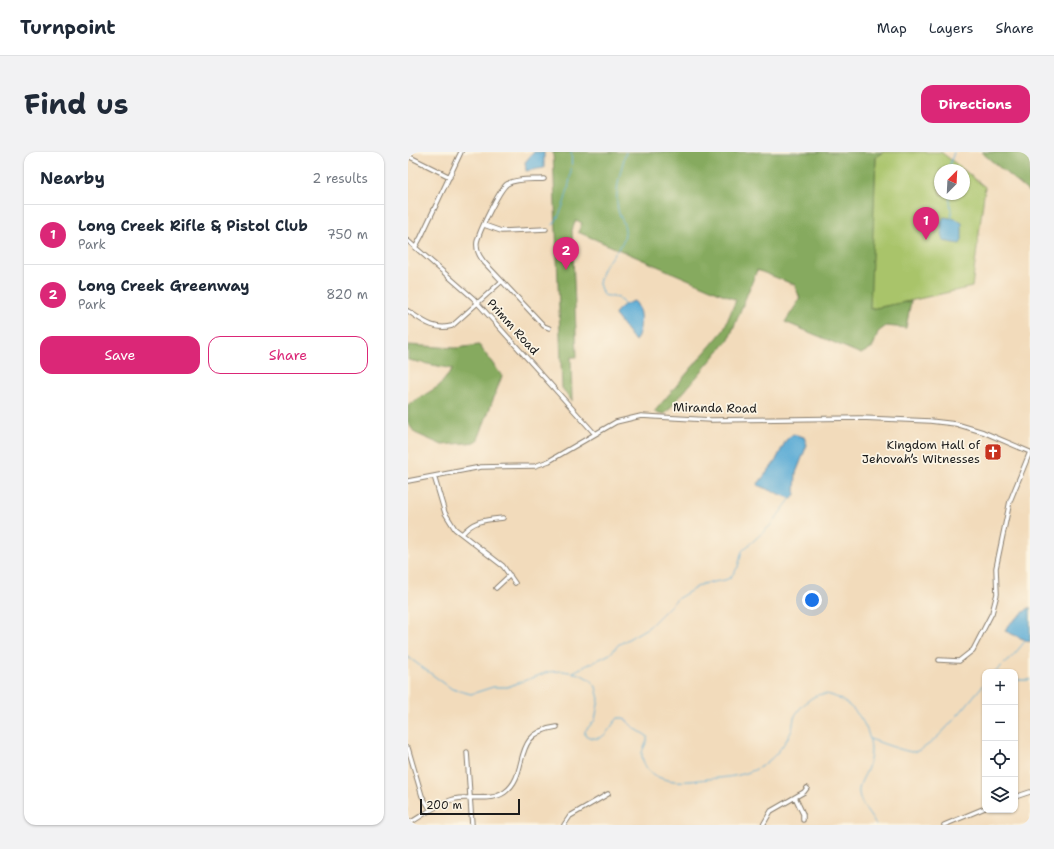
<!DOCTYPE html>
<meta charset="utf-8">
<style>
:root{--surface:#fff;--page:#f2f2f3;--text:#1f2937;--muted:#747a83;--line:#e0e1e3;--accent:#db2777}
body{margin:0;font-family:"Shantell Sans",sans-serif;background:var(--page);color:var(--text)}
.controls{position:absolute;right:12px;bottom:12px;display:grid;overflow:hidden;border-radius:8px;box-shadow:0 1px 3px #0004}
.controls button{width:36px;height:36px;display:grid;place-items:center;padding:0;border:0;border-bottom:1px solid var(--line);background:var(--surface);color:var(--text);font:20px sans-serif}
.compass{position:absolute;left:526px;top:12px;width:36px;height:36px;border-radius:50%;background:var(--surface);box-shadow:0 1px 3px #0004;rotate:24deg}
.scale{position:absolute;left:12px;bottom:10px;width:100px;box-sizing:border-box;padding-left:4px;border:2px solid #1c1c1c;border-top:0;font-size:11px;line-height:14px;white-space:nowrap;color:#1c1c1c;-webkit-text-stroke:3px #fcf5e5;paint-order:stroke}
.you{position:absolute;left:404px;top:448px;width:14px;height:14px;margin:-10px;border:3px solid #fff;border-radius:50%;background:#1a73e8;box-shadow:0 0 0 6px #1a73e833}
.badge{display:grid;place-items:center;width:26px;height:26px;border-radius:50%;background:var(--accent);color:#fff;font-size:13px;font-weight:700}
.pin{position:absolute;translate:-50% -33px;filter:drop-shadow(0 1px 2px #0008)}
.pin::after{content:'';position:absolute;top:21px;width:14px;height:12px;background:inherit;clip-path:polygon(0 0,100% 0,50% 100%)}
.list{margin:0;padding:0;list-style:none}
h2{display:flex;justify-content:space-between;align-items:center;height:52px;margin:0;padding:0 16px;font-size:17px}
h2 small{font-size:13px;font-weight:400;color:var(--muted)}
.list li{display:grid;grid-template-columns:26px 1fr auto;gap:12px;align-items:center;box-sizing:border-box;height:60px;padding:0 16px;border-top:1px solid var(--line)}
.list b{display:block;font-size:15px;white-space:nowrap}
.list p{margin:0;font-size:13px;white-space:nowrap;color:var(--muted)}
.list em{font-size:13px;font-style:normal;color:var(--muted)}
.actions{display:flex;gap:8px;padding:12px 16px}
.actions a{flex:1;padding:9px 0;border:1px solid var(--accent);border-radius:12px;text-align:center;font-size:14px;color:var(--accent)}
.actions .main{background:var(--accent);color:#fff}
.icon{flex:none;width:22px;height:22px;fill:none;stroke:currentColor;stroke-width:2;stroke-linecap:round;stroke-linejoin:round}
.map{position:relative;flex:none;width:622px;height:673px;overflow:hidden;border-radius:12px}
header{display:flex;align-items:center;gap:24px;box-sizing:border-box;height:56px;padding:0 20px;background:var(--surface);border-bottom:1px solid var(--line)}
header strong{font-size:19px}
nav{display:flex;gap:22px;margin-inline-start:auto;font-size:14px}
.intro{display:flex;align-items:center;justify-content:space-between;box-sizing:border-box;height:96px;padding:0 24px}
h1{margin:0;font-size:28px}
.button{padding:10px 18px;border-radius:12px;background:var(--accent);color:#fff;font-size:14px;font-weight:700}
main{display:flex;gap:24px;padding:0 24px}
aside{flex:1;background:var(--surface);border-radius:12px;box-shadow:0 1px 3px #0004}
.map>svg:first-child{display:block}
</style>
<header>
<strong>Turnpoint</strong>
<nav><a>Map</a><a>Layers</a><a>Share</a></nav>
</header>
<div class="intro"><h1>Find us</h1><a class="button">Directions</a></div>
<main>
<aside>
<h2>Nearby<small>2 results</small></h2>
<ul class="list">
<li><span class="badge">1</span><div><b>Long Creek Rifle &amp; Pistol Club</b><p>Park</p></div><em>750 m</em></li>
<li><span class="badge">2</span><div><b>Long Creek Greenway</b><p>Park</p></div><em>820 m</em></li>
</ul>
<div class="actions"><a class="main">Save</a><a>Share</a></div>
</aside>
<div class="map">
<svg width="622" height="673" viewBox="0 0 622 673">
<rect width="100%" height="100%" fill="#fcf5e5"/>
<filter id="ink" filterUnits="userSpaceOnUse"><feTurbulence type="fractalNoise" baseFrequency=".025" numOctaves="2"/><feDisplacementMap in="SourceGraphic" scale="8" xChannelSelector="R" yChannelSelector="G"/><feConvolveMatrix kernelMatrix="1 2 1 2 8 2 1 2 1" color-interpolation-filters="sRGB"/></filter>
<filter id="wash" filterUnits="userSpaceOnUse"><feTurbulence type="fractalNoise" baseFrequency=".012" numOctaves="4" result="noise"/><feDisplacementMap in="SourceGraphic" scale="16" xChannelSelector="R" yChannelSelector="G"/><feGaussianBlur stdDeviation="0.9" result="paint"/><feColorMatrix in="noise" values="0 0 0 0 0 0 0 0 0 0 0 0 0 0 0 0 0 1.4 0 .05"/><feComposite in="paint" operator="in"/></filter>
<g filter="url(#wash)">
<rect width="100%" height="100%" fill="#f2dbbb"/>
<path fill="#a9c46a" stroke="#627043" d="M 475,0 L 533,0 L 556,18 L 532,18 L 532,42 L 556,42 L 556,18 L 577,35 L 564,135 L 461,158 L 468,5 Z"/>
<path fill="#86aa5e" stroke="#51633d" d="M 145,0 L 475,0 L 468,5 L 462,157 L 503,149 L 498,176 L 478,174 L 470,180 L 465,195 L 453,202 L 377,170 L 392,147 L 387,133 L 349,118 L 321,187 L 257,262 L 246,260 L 315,179 L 328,148 L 170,80 L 174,71 L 168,68 L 164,78 L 169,205 L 163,205 L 164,249 L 154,236 Z
M 573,0 L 622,0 L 622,41 Z
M 0,193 L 48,196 L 71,193 L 94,224 L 69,290 L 34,293 L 7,281 L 0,271 L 0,253 L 31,234 L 45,217 L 0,208 Z"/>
<path fill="#5aabd5" stroke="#3b6478" d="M 126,0 L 136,0 L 136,16 L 118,19 L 117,10 Z
M 536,65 L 548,67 L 554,71 L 554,88 L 552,92 L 535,89 L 533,70 Z
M 226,149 C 235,156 234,182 227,189 L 207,163 C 209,156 219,151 226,149 Z
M 385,282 L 396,285 L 399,293 L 388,321 L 387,342 L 384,347 L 349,333 L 367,310 L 378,288 Z
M 622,455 L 622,490 L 597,479 L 600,473 Z"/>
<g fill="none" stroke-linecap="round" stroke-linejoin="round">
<path stroke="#5aabd5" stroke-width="1" d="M 540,18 L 546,0
M 541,42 L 544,67
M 145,73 C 157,58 166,20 163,0
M 218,155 L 211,146 L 195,143 L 191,132 C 192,126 194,117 198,112 C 205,102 216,94 217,81 C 218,73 212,66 210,58 C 206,38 213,18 218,0
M 0,505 L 44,537 L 63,542 L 85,535 L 99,535 L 140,520 L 155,519 L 172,522 L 184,529 L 188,535 L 191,547 L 187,568 L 177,579 L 177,583 C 196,593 199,578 210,566 L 216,566 L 226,576 L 239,584 C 241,591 233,596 234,604 C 238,631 271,631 291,628 C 315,625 338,626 358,611 C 369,603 378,590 384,578 C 385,574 385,570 386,566 C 389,558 402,545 410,543 C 422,539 436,549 445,557 C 461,573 468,597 459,618 C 456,625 450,633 451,641 C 452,652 463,664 468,673
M 165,520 L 202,502 L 210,493 L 241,475 L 269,447 L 294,432 L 317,428 L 322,426 L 330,415 L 334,399 L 362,374 L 383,346
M 587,520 L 605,504 L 618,488
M 607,528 L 622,528
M 462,587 C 471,590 495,599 504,600 C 523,601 563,546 577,531"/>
</g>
</g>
<g filter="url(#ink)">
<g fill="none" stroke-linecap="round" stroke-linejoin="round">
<g stroke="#877c6c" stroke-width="5.5">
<path id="street" d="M 0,4 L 42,25
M 136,27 C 125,28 109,26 99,32 C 91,38 71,80 69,90 C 68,98 71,104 76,110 L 136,174 L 141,176
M 76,73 L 93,79 L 138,77
M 0,89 L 65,146 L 187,282
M 7,96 L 13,85 L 53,0
M 0,159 C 14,168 26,179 44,174 L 94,129
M 26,324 L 37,361 L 47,377 L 95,414 L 107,431
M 0,329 L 73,315 L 127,314 L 141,309 L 208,270 L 233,264 L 303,268 L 453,266 L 522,269 L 548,272 L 575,280 L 622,300
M 54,382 C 66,368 77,368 95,366
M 88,436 L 102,423
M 531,508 L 551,509 L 565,498 L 584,461 L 589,442 L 588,416 L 602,349 L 622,300
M 0,596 L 14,644 L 23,658
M 59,600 L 64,673
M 387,645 L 395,662 L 395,668
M 607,645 L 622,640
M 0,672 C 14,664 28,653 43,648 C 60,642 82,651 97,640 C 123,621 101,581 149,575
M 156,673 L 162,664 L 200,642
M 355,673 L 363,659 L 396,640 L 399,636
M 536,673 L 577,656"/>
</g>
<use href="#street" stroke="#fff" stroke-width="3.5"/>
</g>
</g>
<defs>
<g id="church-square" transform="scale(0.9)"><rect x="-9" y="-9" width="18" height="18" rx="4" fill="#c8321e" stroke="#fcf5e5"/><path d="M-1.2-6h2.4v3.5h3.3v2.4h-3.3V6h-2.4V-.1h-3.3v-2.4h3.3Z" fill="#fff"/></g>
</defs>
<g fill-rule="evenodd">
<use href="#church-square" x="585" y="300"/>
</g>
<g text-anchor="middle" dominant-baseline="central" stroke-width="3.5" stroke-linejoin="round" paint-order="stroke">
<g font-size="12" fill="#1c1c1c" stroke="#fcf5e5">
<text transform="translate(105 175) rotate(48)">Primm Road</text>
<text transform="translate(307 256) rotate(1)">Miranda Road</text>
</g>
<g font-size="12" fill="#1c1c1c" stroke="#fcf5e5" text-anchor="end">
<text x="572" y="293">Kingdom Hall of<tspan x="572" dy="14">Jehovah’s Witnesses</tspan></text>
</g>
</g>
</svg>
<div class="controls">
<button>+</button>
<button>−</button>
<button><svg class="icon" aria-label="locate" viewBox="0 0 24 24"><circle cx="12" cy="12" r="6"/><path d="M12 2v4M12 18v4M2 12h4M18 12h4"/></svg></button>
<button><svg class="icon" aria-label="layers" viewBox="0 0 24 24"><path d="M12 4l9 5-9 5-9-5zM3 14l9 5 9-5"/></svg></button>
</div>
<svg class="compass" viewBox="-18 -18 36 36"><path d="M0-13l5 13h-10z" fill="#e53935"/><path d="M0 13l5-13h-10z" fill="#747a83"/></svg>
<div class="scale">200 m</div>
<div class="you"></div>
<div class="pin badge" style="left:518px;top:88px">1</div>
<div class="pin badge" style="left:158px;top:118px">2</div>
</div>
</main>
